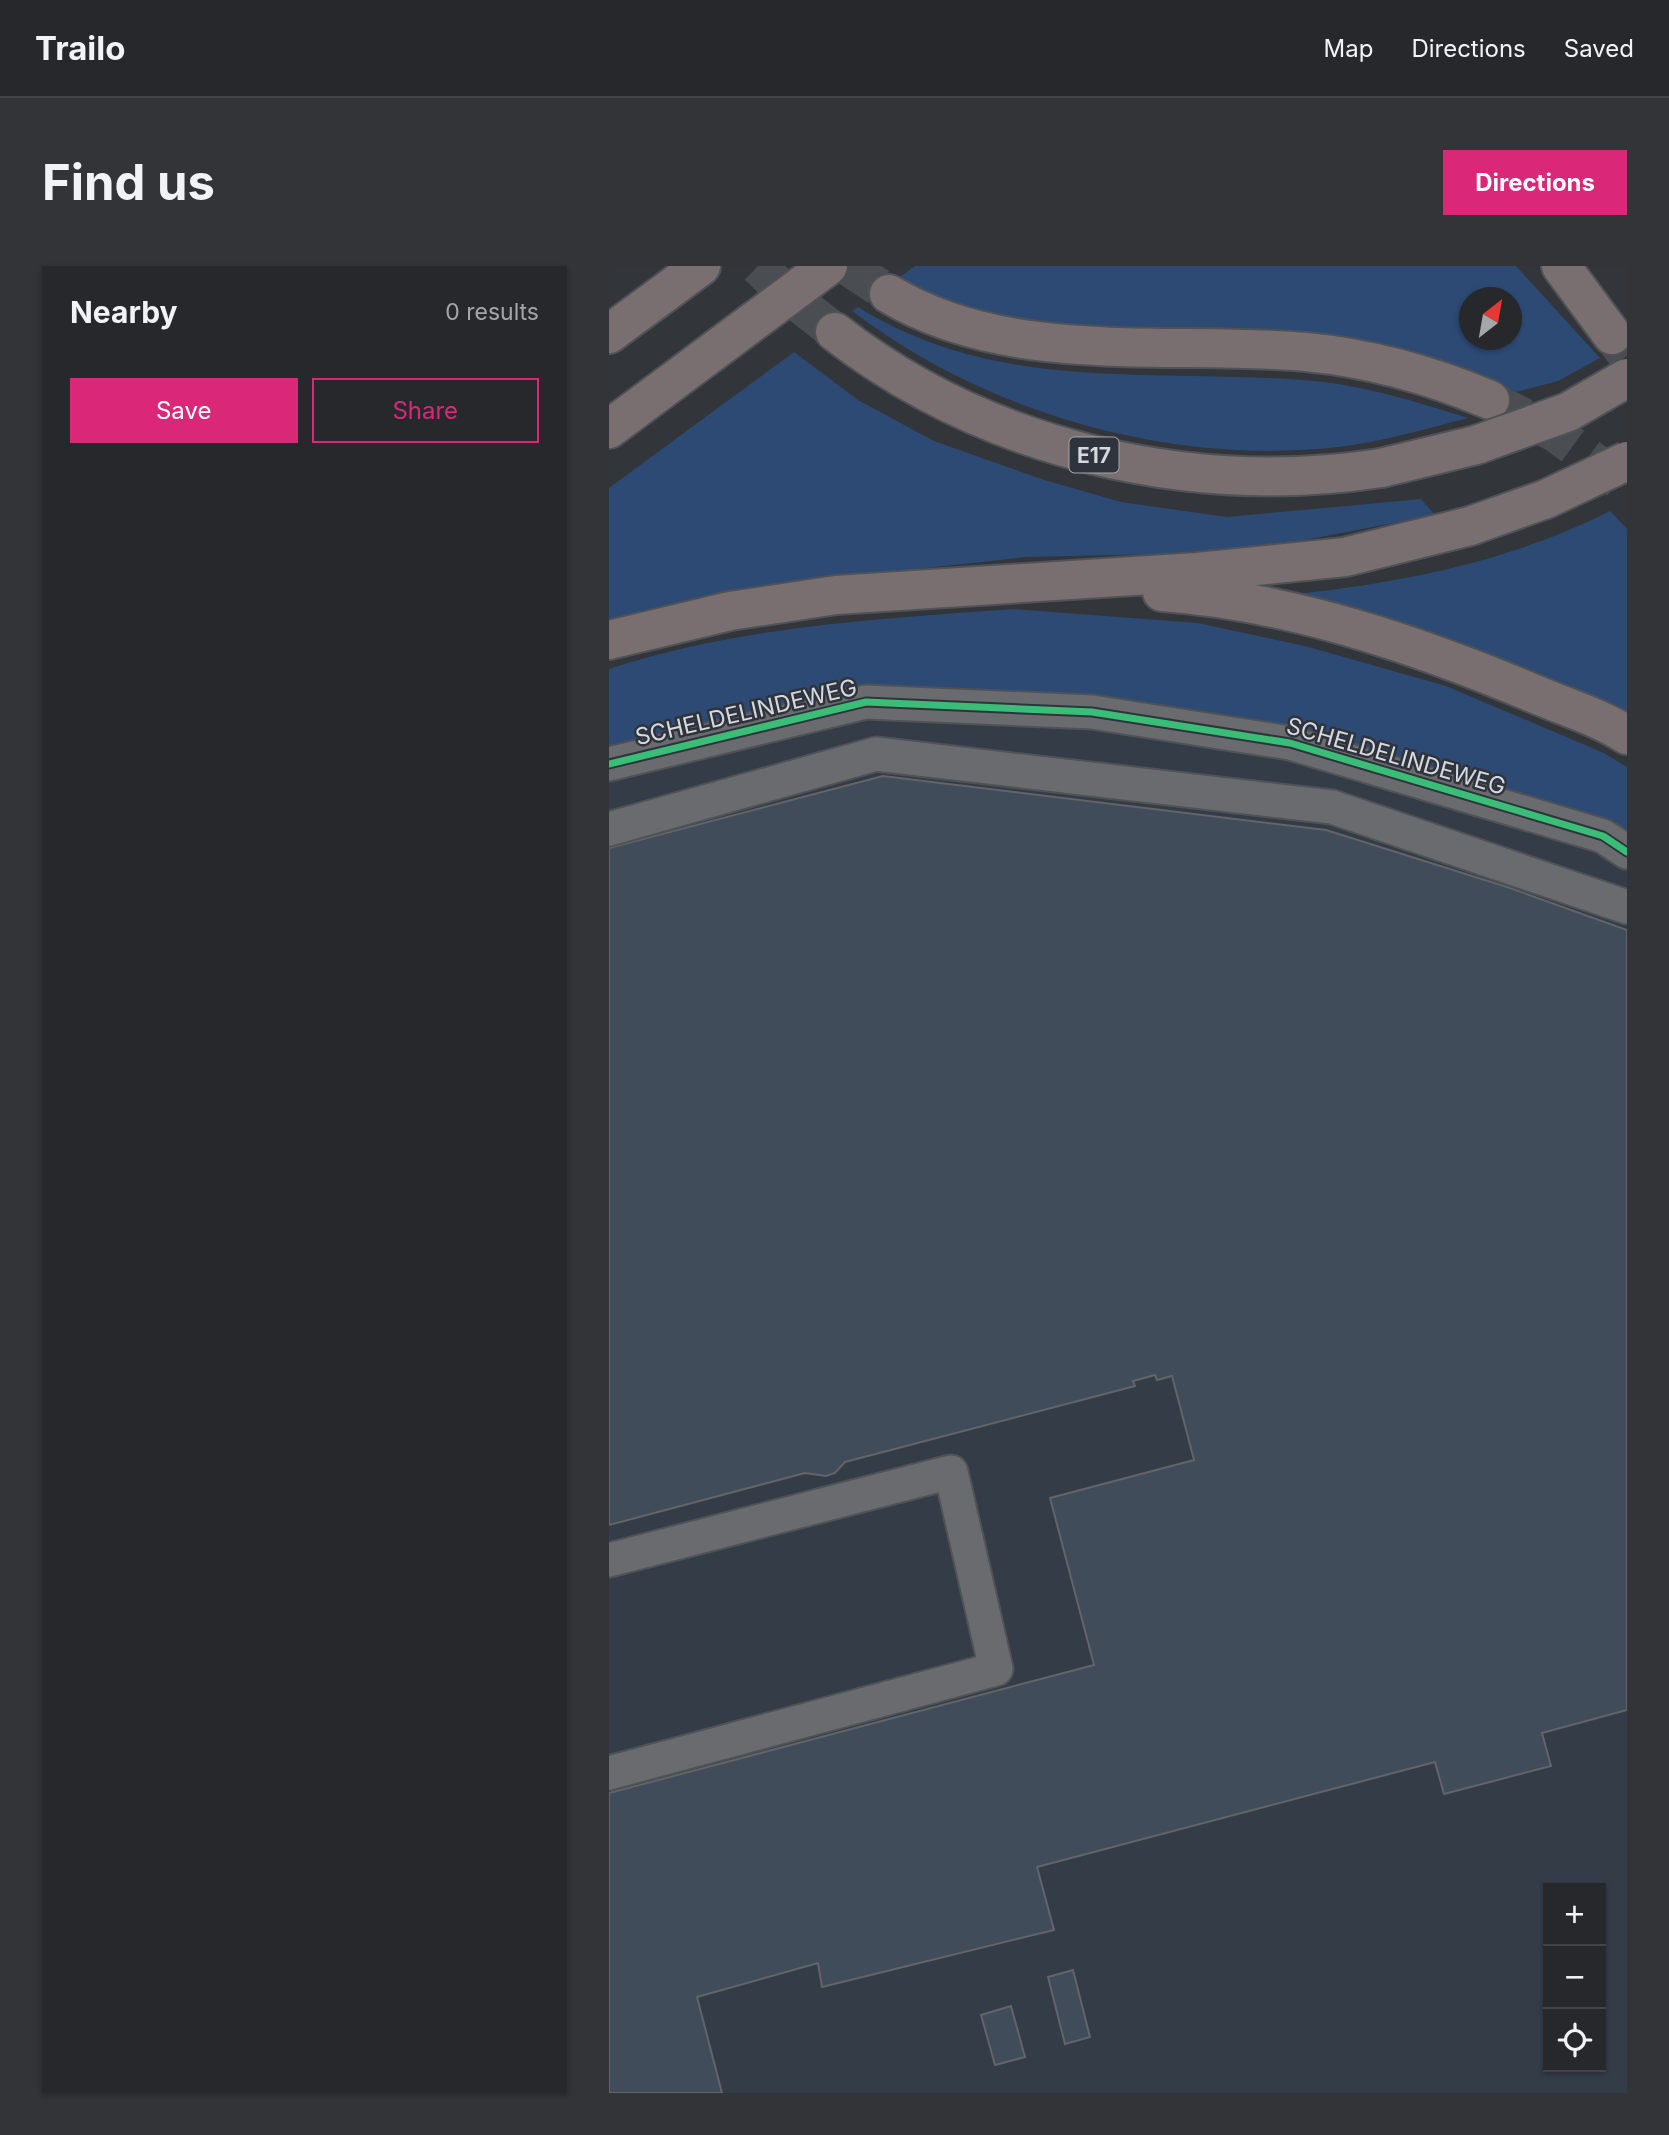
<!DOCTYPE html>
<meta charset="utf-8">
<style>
:root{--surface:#26282b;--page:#323437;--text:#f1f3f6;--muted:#a4a6a9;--line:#424447;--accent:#db2777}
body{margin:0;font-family:Inter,sans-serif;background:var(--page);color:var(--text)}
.controls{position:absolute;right:21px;bottom:21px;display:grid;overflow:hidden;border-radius:0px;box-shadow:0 2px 5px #0004}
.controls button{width:63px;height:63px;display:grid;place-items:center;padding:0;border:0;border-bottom:2px solid var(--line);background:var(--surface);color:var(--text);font:35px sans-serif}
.compass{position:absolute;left:850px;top:21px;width:63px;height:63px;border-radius:50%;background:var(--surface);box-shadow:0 2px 5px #0004;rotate:31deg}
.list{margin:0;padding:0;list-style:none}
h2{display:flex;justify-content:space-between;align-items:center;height:91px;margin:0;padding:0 28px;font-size:30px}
h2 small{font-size:23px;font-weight:400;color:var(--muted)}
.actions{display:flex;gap:14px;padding:21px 28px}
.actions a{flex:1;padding:16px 0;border:2px solid var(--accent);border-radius:0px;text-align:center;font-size:24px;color:var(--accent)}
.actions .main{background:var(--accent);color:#fff}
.icon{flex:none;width:38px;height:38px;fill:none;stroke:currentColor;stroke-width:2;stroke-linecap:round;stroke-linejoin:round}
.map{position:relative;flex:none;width:1018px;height:1827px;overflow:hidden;border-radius:0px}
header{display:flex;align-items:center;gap:42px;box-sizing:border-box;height:98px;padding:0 35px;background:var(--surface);border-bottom:2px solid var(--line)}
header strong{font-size:33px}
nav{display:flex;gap:38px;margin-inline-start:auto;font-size:24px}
.intro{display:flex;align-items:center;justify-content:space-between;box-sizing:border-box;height:168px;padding:0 42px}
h1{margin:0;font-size:49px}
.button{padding:18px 32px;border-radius:0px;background:var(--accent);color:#fff;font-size:24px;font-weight:700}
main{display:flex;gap:42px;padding:0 42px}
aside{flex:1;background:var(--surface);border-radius:0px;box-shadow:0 2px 5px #0004}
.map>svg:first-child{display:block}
</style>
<header>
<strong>Trailo</strong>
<nav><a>Map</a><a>Directions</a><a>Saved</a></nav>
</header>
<div class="intro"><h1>Find us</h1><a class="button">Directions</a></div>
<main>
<aside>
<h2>Nearby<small>0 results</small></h2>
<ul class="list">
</ul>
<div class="actions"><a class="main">Save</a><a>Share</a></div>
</aside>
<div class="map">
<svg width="1018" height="1827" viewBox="0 0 1018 1827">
<rect width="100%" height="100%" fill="#323539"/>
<path fill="#343c48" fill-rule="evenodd" d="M 256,421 L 484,432 L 1018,568 L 1018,1827 L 0,1827 L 0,483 ZM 939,1622 L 992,1622 L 992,1801 L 939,1801 Z"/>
<path fill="#2d4a74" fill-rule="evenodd" d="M 306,0 L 907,0 L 991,92 L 949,115 L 907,126 L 857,104 C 760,94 663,83 566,73 C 475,63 369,61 288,13 ZM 860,32 L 902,32 L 902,74 L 860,74 Z
M 249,41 C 386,127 541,103 694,114 C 751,118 805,135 859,152 C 816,163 773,176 729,181 C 561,200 377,147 243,45 Z
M 185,86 L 249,134 L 325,175 L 432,213 L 512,236 L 618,251 L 812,233 L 826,249 L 670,279 L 549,288 L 417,291 L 218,313 L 0,357 L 0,222 Z
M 1001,245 L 1018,263 L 1018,448 L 676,329 C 787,318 901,296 1001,245 Z
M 405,343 L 589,357 L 696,380 L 837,420 L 995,487 L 1018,501 L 1018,568 L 684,462 L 256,421 L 0,483 L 0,403 C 130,360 269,353 405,343 Z"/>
<path fill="#414c5b" stroke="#626468" stroke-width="2" d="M 274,510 L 717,564 L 898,621 L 1018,664 L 1018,1444 L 933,1467 L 942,1500 L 835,1528 L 826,1496 L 428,1601 L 445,1664 L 213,1721 L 209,1697 L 88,1731 L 113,1827 L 0,1827 L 0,1527 L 485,1399 L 441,1232 L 585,1194 L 563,1110 L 548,1114 L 546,1109 L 524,1115 L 526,1120 L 236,1196 L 226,1207 L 217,1210 L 196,1207 L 0,1259 L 0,582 Z
M 464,1704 L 481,1771 L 456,1778 L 439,1711 Z
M 402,1740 L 416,1791 L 386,1799 L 372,1749 Z"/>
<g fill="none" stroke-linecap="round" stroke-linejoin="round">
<path stroke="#4a4d52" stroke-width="38" stroke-dasharray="38 19" stroke-linecap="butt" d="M 149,0 L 178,28 L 226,66
M 238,0 L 280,28
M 1003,69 L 1018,90
M 881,134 L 946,167 L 1018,220"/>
<g stroke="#4f5256" stroke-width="37">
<path id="minor" d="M 0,498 L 257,436 L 483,446 L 681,477 L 994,570 L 1018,586
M 0,563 L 267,488 L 723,541 L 1018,641
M 0,1294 L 342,1206 L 387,1403 L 0,1507"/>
</g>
<g stroke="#4f5256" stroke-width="42">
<path id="highway" d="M 952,0 L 1003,69
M 280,28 C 403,101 561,74 697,86 C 761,92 822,109 881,134
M 226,66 C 378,184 583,231 772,202
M 0,68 L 92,0
M 0,163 L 51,125
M 553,326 C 681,335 809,379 926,428 C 956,441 990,451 1018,469
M 0,374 L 121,345 L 227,329 L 588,306 L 736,291 L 861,260"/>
</g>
<use href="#minor" stroke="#696b6f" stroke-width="33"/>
<use href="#highway" stroke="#796f70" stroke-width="38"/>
<g stroke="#4f5256" stroke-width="42" stroke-linecap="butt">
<path id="highway-bridge" d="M 51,125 L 219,0
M 772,202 L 867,179 L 959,146 L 1018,112
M 861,260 L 937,233 L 1018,195"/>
</g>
<use href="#highway-bridge" stroke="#796f70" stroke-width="38"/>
<g stroke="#2f343c" stroke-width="11">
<path id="cycleway" d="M 0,498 L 257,436 L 483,446 L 681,477 L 994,570 L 1018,586"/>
</g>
<use href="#cycleway" stroke="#3abd76" stroke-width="7"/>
</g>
<g text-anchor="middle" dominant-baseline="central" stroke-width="5" stroke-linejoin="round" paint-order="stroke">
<rect fill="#2f343c" stroke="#a3a7ad" stroke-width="2" x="460.5" y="171.5" width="49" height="35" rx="5"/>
<g font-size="21" font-weight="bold" fill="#d5d8dd">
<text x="485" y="189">E17</text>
</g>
<g font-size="23" fill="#d5d8dd" stroke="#2f343c">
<text transform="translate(137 446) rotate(-13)">SCHELDELINDEWEG</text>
<text transform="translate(787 490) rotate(16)">SCHELDELINDEWEG</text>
</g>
</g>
</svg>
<div class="controls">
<button>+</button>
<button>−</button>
<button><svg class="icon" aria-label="locate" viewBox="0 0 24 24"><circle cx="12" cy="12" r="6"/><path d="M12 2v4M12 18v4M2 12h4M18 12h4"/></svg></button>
</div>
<svg class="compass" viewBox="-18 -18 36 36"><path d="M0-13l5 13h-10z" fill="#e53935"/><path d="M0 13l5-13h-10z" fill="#a4a6a9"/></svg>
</div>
</main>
